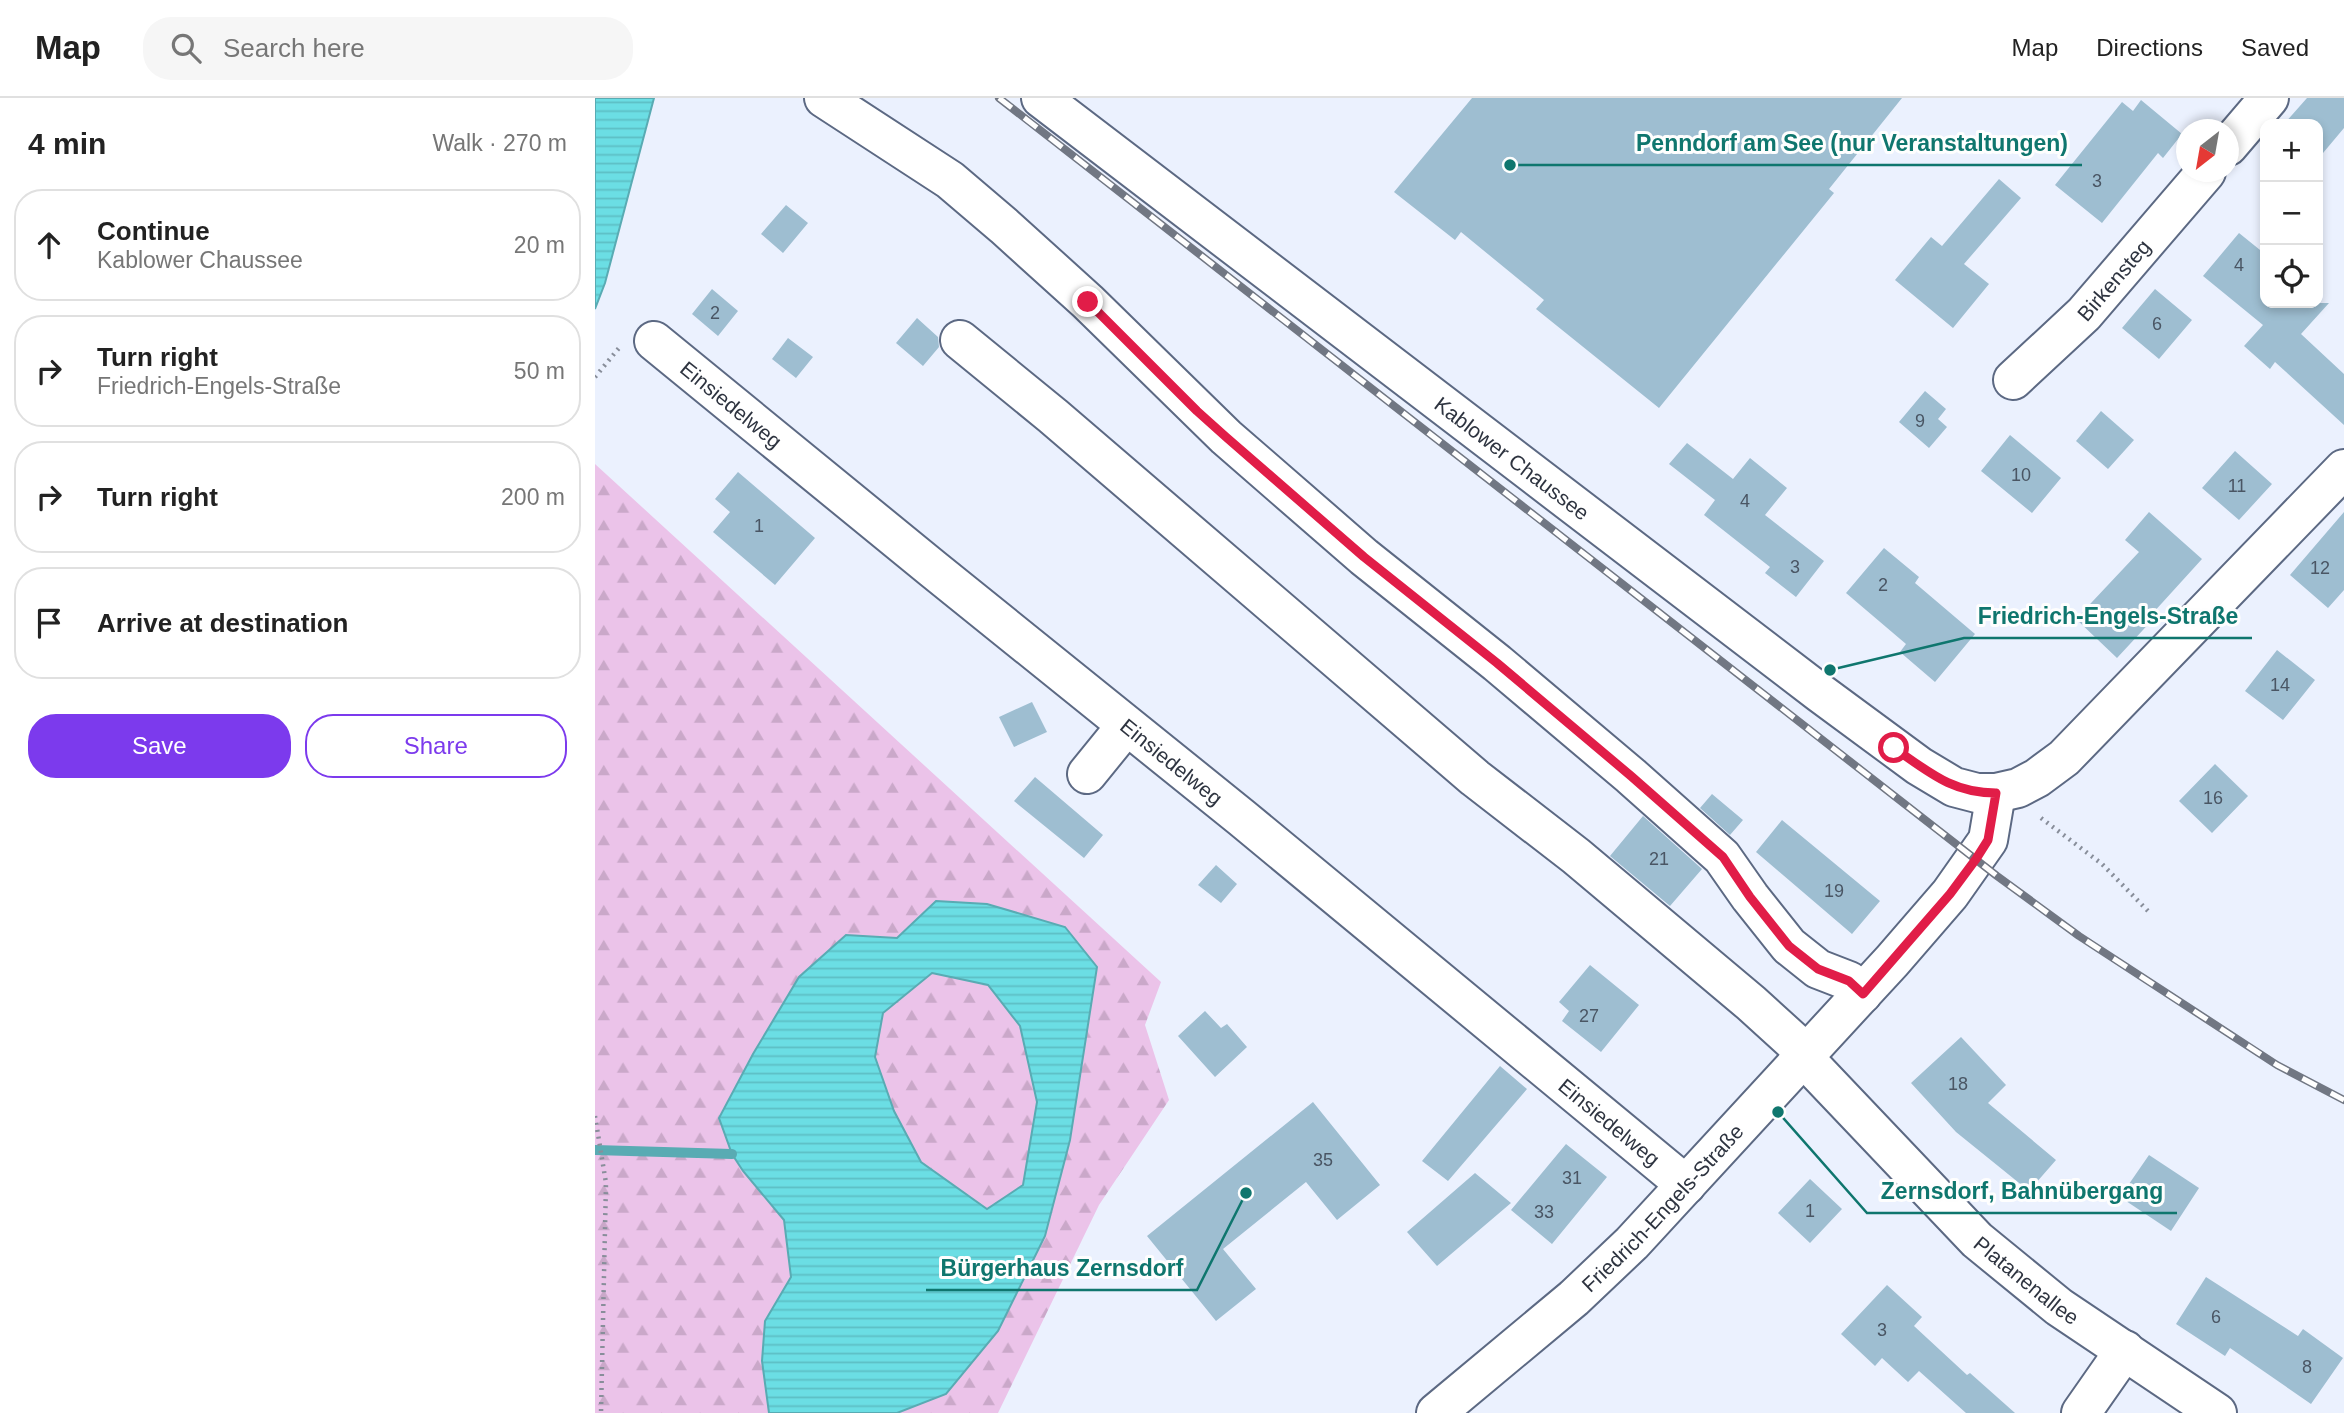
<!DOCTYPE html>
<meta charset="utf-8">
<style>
:root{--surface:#fff;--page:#f6f6f6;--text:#222;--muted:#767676;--line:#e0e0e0;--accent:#7c3aed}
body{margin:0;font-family:Helvetica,sans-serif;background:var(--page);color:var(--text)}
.controls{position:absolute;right:21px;top:21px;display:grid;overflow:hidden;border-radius:14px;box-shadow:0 4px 10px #0003}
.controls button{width:63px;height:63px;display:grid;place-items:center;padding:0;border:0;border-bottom:2px solid var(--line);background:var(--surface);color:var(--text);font:35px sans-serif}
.compass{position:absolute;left:1581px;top:21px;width:63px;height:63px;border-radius:50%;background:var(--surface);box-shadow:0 4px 10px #0003;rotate:211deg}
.stop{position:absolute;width:21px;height:21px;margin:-16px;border:5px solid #e11d48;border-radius:50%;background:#fff}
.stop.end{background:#e11d48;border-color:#fff;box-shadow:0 2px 7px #0008}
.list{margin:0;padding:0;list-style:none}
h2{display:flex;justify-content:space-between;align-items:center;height:91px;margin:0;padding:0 28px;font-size:30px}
h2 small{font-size:23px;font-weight:400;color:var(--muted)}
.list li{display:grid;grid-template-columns:46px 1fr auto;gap:21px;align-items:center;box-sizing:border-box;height:112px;margin:0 14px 14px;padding:0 14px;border:2px solid var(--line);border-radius:28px}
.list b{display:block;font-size:26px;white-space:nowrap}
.list p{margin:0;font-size:23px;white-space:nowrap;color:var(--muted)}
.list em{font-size:23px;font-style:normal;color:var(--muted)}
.actions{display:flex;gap:14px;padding:21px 28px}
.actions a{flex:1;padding:16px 0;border:2px solid var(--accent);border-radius:28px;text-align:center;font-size:24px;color:var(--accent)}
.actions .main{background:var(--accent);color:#fff}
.icon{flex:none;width:38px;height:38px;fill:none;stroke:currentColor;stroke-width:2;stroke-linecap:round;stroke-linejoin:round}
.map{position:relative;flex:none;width:1749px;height:1315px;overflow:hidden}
header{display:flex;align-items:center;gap:42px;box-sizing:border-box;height:98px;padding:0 35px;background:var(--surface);border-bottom:2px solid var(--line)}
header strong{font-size:33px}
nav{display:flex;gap:38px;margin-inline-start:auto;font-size:24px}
.search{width:490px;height:63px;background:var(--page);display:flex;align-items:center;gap:18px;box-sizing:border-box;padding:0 24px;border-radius:28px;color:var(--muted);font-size:26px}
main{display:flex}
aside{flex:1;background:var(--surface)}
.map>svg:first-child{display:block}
</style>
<header>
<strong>Map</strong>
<div class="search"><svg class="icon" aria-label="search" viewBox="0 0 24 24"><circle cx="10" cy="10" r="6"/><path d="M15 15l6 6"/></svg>Search here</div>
<nav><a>Map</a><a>Directions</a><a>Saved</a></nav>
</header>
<main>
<aside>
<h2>4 min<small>Walk · 270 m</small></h2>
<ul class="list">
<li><svg class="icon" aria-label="ahead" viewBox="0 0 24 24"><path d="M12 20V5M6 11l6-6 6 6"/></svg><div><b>Continue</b><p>Kablower Chaussee</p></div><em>20 m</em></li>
<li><svg class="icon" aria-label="right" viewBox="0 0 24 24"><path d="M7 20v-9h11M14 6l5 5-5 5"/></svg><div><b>Turn right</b><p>Friedrich-Engels-Straße</p></div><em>50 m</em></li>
<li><svg class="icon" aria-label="right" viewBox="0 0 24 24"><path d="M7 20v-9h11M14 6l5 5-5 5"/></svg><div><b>Turn right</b></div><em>200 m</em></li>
<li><svg class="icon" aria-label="arrive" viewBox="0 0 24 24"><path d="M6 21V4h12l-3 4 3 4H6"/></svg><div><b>Arrive at destination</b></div></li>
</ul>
<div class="actions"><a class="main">Save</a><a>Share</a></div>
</aside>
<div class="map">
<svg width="1749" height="1315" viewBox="0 0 1749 1315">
<defs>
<pattern id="forest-firs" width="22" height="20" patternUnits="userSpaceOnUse" patternTransform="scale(1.75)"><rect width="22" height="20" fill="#ebc3e9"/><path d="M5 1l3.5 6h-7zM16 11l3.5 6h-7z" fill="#caa8c9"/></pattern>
<pattern id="water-rules" width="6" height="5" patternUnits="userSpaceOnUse" patternTransform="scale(1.75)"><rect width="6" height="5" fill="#6bdee4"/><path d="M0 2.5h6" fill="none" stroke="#5dbfc5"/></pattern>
</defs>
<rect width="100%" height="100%" fill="#ebf1fe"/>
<path fill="url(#forest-firs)" d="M 0,366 L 566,884 L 550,927 L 574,1002 L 504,1107 L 403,1315 L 302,1315 L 351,1296 L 403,1233 L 450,1138 L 475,1042 L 502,869 L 341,803 L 302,840 L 251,837 L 204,879 L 158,956 L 137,1056 L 148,1073 L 189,1122 L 196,1179 L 170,1223 L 167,1263 L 174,1315 L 0,1315 Z
M 337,875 L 393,887 L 425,928 L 442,1004 L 428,1087 L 392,1111 L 326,1064 L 299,1013 L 280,959 L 288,915 Z"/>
<path fill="url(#water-rules)" stroke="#59abb3" stroke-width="2" fill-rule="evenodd" d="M 0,0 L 59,0 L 10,185 L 0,211 Z
M 341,803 L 392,806 L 470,829 L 502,869 L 475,1042 L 450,1138 L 403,1233 L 351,1296 L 302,1315 L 174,1315 L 167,1263 L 170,1223 L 196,1179 L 189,1122 L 148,1073 L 137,1056 L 124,1020 L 158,956 L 204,879 L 251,837 L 302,840 ZM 337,875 L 393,887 L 425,928 L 442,1004 L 428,1087 L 392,1111 L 326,1064 L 299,1013 L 280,959 L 288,915 Z"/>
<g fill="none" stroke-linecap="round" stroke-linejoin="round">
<path stroke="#59abb3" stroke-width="10" d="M 0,1052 L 137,1056"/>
</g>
<path fill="#9ebed1" d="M 877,0 L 1307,0 L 1234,91 L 1239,95 L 1064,310 L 941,211 L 949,202 L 866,134 L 860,142 L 799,94 Z
M 1712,0 L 1749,0 L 1749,30 L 1723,61 L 1723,26 L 1689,26 Z
M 1546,2 L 1587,36 L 1568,60 L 1563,55 L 1507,125 L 1460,87 L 1527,4 L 1538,13 Z
M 1404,81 L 1426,100 L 1369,166 L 1394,186 L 1358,230 L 1300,182 L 1336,139 L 1347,148 Z
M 191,107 L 213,125 L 188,155 L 166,136 Z
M 1644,135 L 1670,156 L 1670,205 L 1734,205 L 1706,236 L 1749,276 L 1749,327 L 1680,264 L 1675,271 L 1649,248 L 1668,227 L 1608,178 Z
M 117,191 L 143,213 L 123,238 L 97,216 Z
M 1560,191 L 1597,222 L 1564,261 L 1527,230 Z
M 322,220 L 343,239 L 344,249 L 328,268 L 301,245 Z
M 193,240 L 218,259 L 201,280 L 177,261 Z
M 1330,293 L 1351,311 L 1343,321 L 1352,329 L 1334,350 L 1304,324 Z
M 1506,313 L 1539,342 L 1513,371 L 1481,343 Z
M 1415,337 L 1466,380 L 1437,415 L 1386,373 Z
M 1092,345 L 1138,381 L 1155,360 L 1192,390 L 1170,417 L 1229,463 L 1201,499 L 1170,475 L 1175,469 L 1109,417 L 1120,402 L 1074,366 Z
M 1640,353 L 1677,386 L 1644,422 L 1607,390 Z
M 143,374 L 220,440 L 180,487 L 118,434 L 135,414 L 120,401 Z
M 1554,414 L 1607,461 L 1557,516 L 1560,519 L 1522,560 L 1481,521 L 1544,454 L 1530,442 Z
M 1749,414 L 1749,492 L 1733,510 L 1695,477 Z
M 1289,450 L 1324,479 L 1320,485 L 1380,536 L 1340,584 L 1305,554 L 1311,546 L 1251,495 Z
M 1682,552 L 1720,582 L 1688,622 L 1650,593 Z
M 437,604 L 452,634 L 419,649 L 404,619 Z
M 1620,666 L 1653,698 L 1617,735 L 1584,703 Z
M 440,679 L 508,737 L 489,760 L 419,703 Z
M 1117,696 L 1148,722 L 1135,737 L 1105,710 Z
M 1048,718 L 1107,771 L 1075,808 L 1015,758 Z
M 1187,722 L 1285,803 L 1257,836 L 1161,754 Z
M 621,767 L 642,786 L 626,805 L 603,787 Z
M 995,867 L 1044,907 L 1006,954 L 967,923 L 974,913 L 964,904 Z
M 610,913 L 626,930 L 632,926 L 652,949 L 620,979 L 583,938 Z
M 1366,939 L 1411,987 L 1393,1005 L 1461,1062 L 1434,1093 L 1361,1034 L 1316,985 Z
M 905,968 L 932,991 L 853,1083 L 827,1063 Z
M 718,1004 L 785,1087 L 742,1122 L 711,1084 L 628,1151 L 661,1191 L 621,1223 L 552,1138 Z
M 971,1046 L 1012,1079 L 957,1146 L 916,1112 Z
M 1554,1057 L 1604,1090 L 1576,1133 L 1525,1099 Z
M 880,1075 L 916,1105 L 842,1168 L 812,1134 Z
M 1215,1081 L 1247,1111 L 1215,1145 L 1183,1115 Z
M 1611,1179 L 1703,1238 L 1708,1231 L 1748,1260 L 1716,1306 L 1635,1250 L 1630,1258 L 1581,1226 Z
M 1292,1187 L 1327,1219 L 1319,1228 L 1372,1277 L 1375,1275 L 1420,1315 L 1371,1315 L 1324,1273 L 1313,1284 L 1287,1260 L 1280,1268 L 1246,1236 Z"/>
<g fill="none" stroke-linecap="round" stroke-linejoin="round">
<g stroke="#5c6983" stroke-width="42">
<g id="minor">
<path d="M 229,0 L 355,82 L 409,128 L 493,204 L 631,339 L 769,459 L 902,565 L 1036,678 L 1127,759 L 1155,799 L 1194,848 L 1223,871 L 1254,883 L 1267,896"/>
<path id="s1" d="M 446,0 L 1225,595 L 1324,668 L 1359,689 L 1382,695 L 1401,695 L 1423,690 L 1442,680 L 1469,660 L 1749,371"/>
<path d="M 1633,48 L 1674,0"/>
<path d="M 365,242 L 458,318 L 880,680 L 981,758 L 1156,905 L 1212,956"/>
<path id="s2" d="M 59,243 L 338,471 L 647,720 L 1091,1087"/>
<path id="s3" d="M 1418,282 L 1489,216 L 1611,74"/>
<path d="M 492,676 L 531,628"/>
<path id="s4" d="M 1209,960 L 1382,1142 L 1464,1209 L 1622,1315"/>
<path id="s5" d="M 841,1315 L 979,1200 L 1037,1145 L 1297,863 L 1355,796 L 1393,742 L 1401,695"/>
<path d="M 1486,1315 L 1530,1252"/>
</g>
</g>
<path stroke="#888e9a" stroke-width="4.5" stroke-dasharray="2 5" stroke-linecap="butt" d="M 0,279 L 24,250
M 1446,720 L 1507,766 L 1553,813
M 0,1018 L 11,1085 L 6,1315"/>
<use href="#minor" stroke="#fff" stroke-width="38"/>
<g stroke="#717783" stroke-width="8">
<path id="rail" d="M 404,0 L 1402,778 L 1484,838 L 1682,967 L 1749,1002"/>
</g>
<use href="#rail" stroke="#fefefe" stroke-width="5" stroke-dasharray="16" stroke-linecap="butt"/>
</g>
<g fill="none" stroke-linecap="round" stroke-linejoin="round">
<path stroke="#e11d48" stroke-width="9" d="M 493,204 L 602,313 L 631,339 L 769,459 L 902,565 L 1036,678 L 1128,759 L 1155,799 L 1194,848 L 1223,871 L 1254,883 L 1268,896 L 1355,796 L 1381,761 L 1393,742 L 1401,695 C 1357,695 1334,674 1299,650"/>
</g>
<g text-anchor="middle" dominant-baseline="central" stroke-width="6" stroke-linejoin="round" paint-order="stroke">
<g font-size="18" fill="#4a5664">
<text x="1502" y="83">3</text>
<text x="1644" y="167">4</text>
<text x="120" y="215">2</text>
<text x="1562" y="226">6</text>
<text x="1325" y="323">9</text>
<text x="1426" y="377">10</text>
<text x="1642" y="388">11</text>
<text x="1150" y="403">4</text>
<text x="164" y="428">1</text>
<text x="1200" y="469">3</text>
<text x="1725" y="470">12</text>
<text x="1288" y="487">2</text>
<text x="1685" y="587">14</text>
<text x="1618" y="700">16</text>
<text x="1064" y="761">21</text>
<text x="1239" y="793">19</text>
<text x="994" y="918">27</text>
<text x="1363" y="986">18</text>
<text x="728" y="1062">35</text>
<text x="977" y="1080">31</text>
<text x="1215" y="1113">1</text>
<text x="949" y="1114">33</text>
<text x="1621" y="1219">6</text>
<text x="1287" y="1232">3</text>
<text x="1712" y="1269">8</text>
</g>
<g font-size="21" fill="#2e3440" stroke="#fefefe">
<text stroke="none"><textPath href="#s3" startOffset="142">Birkensteg</textPath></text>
<text stroke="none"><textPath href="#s2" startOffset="100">Einsiedelweg</textPath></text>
<text stroke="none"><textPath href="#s1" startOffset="593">Kablower Chaussee</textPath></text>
<text stroke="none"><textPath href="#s2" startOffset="667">Einsiedelweg</textPath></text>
<text stroke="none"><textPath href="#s2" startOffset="1234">Einsiedelweg</textPath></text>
<text stroke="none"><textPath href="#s5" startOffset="306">Friedrich-Engels-Straße</textPath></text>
<text stroke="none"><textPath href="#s4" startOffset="315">Platanenallee</textPath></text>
</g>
</g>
<path fill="none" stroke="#0f766e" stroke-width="2.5" d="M915 67L1027 67H1487M1235 572L1369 540H1657M1183 1014L1272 1115H1582M651 1095L602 1192H331"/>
<g fill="#0f766e" stroke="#fefefe" stroke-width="2.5">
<circle cx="915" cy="67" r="7"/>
<circle cx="1235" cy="572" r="7"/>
<circle cx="1183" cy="1014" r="7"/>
<circle cx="651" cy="1095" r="7"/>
</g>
<g font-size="23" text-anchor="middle" font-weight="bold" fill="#0f766e" stroke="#fefefe" stroke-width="6" stroke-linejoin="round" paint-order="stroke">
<text x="1257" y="53">Penndorf am See (nur Veranstaltungen)</text>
<text x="1513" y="526">Friedrich-Engels-Straße</text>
<text x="1427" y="1101">Zernsdorf, Bahnübergang</text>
<text x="467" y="1178">Bürgerhaus Zernsdorf</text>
</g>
</svg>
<div class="controls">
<button>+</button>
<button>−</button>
<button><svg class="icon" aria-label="locate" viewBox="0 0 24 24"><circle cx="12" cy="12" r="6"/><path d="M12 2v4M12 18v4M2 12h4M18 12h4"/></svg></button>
</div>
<svg class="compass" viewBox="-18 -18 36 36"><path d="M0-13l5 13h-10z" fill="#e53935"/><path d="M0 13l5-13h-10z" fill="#767676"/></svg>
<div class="stop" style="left:1299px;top:650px"></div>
<div class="stop end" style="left:493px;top:204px"></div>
</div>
</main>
